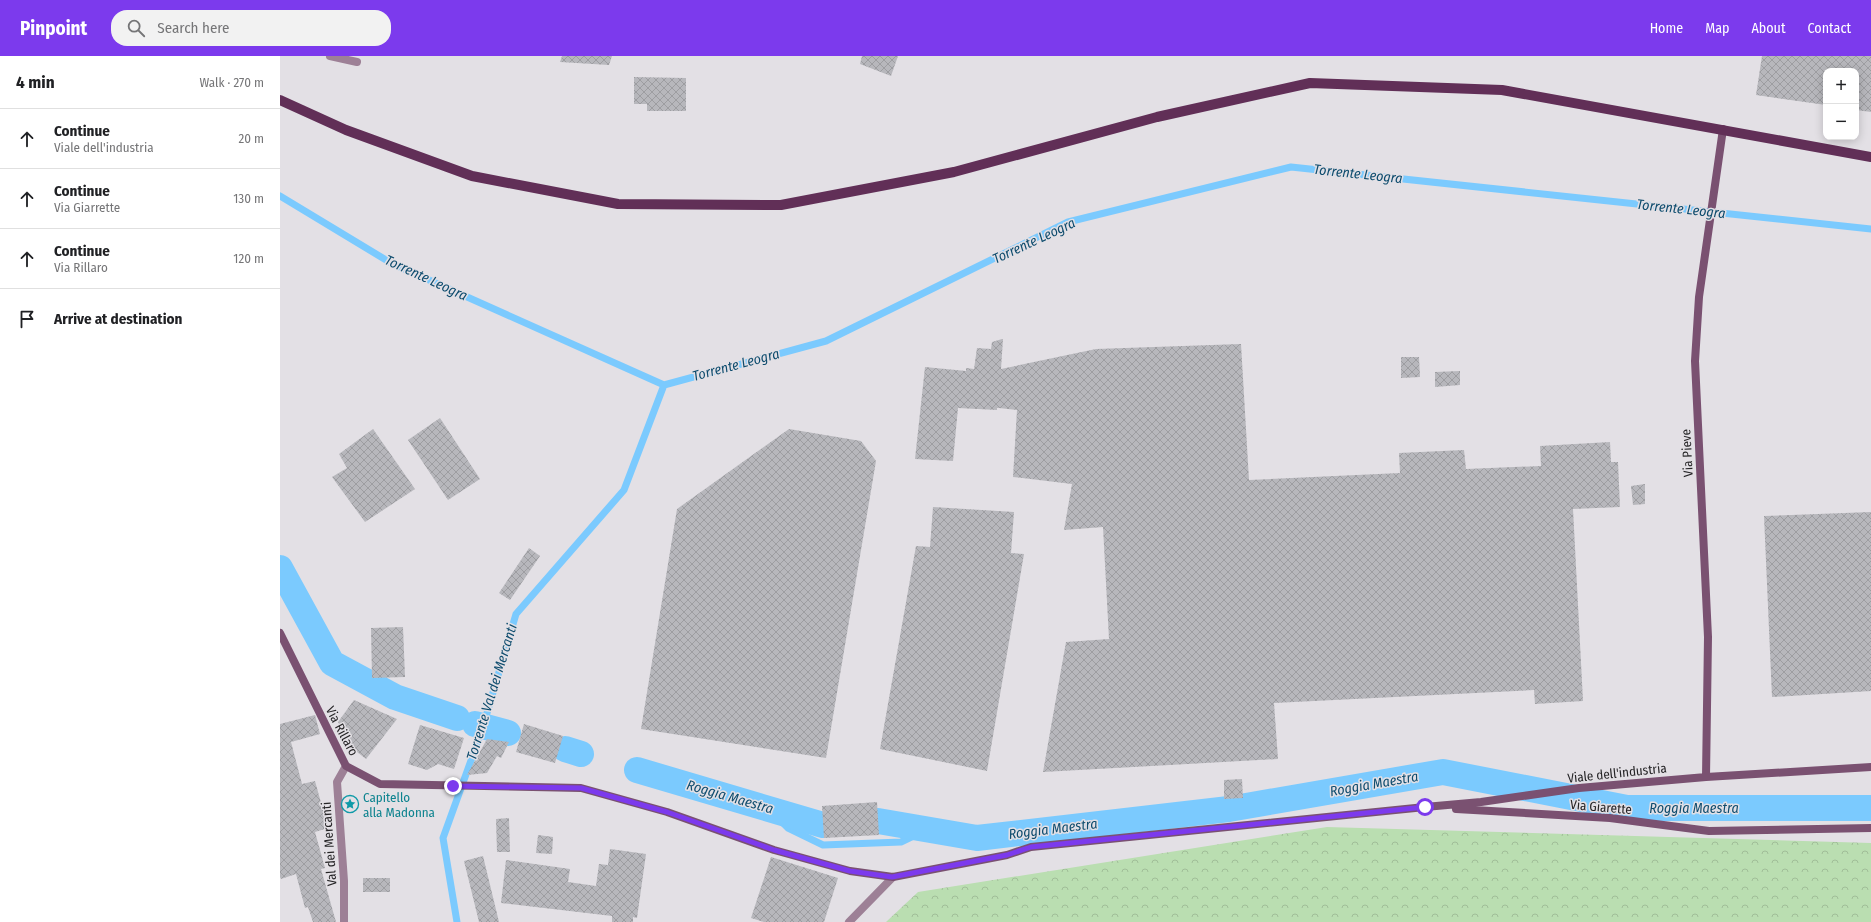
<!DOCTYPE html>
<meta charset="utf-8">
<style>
:root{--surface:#fff;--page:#f2f2f2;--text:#202124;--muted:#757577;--line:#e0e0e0;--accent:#7c3aed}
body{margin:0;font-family:"Fira Sans Condensed",sans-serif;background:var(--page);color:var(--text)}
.controls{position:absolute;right:12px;top:12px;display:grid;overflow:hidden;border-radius:8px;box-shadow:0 2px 10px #0003}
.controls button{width:36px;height:36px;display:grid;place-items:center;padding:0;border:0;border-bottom:1px solid var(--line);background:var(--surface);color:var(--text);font:20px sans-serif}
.stop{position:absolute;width:12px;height:12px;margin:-9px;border:3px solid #7c3aed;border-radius:50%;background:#fff}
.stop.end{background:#7c3aed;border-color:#fff;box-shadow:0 1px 4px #0008}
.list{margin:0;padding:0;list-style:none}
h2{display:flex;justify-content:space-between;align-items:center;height:52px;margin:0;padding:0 16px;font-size:17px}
h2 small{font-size:13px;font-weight:400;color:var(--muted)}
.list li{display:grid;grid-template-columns:26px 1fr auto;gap:12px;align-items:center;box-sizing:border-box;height:60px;padding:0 16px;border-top:1px solid var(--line)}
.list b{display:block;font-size:15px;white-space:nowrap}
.list p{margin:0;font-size:13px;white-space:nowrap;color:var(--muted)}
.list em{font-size:13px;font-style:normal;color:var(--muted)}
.icon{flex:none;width:22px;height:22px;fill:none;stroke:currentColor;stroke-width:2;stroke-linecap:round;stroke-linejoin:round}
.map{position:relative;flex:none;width:1591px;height:866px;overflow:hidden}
header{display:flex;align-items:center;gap:24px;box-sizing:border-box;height:56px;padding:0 20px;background:var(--accent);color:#fff}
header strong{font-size:19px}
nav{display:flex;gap:22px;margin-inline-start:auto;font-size:14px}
.search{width:280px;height:36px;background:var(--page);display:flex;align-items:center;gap:10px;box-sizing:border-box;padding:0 14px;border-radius:16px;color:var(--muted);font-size:15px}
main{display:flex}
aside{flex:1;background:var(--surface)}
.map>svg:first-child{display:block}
</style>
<header>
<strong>Pinpoint</strong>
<div class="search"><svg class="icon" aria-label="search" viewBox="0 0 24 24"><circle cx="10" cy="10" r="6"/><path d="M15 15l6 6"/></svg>Search here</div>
<nav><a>Home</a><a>Map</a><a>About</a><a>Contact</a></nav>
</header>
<main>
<aside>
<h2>4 min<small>Walk · 270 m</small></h2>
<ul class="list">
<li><svg class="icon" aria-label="ahead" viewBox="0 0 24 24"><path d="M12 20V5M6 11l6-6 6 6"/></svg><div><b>Continue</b><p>Viale dell'industria</p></div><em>20 m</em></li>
<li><svg class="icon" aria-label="ahead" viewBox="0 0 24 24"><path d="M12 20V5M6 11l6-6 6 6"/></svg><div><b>Continue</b><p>Via Giarrette</p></div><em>130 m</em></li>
<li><svg class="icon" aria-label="ahead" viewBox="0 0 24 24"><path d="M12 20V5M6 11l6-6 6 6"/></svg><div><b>Continue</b><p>Via Rillaro</p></div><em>120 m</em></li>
<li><svg class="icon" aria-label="arrive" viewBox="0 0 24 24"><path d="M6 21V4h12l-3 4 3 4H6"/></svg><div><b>Arrive at destination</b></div></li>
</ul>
</aside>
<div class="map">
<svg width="1591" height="866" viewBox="0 0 1591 866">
<defs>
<pattern id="forest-crowns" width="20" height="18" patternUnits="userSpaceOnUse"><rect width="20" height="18" fill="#badeb1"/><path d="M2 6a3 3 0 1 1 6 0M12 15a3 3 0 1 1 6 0" fill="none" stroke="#a0be98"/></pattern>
<pattern id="building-cross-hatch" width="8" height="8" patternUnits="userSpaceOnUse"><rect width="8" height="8" fill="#b7b7bc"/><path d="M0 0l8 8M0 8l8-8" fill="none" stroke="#9d9da1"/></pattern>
</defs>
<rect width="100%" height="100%" fill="#e3e0e5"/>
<path fill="url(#forest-crowns)" d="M 1047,771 L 1591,787 L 1591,866 L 606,866 L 638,836 Z"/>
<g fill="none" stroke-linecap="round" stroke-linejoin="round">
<path stroke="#7bcafe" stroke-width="7" d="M 0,140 L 111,207 L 384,329 L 546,285 L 788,166 L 1011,111 L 1591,173
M 488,752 L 508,772 L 543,789 L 621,786 L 648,773
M 177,866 L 163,782 L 202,674 L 236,558 L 344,434 L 384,329"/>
<path stroke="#7bcafe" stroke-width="26" d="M 0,512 L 52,607 L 115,641 L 177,662
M 195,668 L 228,677
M 285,693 L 301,698
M 357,714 L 543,769
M 598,765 L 697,782 L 949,753 L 1163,716 L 1347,752 L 1591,752"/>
</g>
<path fill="url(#building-cross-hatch)" d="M 282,0 L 332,0 L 329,9 L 280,6 Z
M 582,0 L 618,0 L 611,20 L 580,8 Z
M 1482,0 L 1591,0 L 1591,56 L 1576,54 L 1576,15 L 1546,15 L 1546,49 L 1476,39 Z
M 354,21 L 406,22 L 406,55 L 367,55 L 367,48 L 354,48 Z
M 722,283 L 723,283 L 721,313 L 816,293 L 961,288 L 969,424 L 1120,417 L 1119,397 L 1184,394 L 1186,413 L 1261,410 L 1260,390 L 1330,386 L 1331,406 L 1338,406 L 1340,451 L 1293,453 L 1303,645 L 1255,648 L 1254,634 L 994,647 L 998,703 L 763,716 L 786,586 L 829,583 L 823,471 L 784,474 L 792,428 L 733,421 L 737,354 L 719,352 L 717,352 L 717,354 L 678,352 L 673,405 L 635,403 L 645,311 L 686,315 L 686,312 L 694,313 L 697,292 L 711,293 L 712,286 Z
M 1121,301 L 1139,301 L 1140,321 L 1121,322 Z
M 1180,315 L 1180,329 L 1155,331 L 1155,316 Z
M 160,362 L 200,423 L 168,444 L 128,384 Z
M 93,373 L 135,433 L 85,466 L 52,421 L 67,412 L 59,398 Z
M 509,373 L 581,385 L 596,405 L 546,702 L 361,673 L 397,453 Z
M 1365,428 L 1365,448 L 1353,449 L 1351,430 Z
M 653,451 L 734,456 L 731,497 L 744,498 L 707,715 L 600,693 L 636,490 L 650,491 Z
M 1591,456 L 1591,635 L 1492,641 L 1484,460 Z
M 249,492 L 260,500 L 230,544 L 219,537 Z
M 123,571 L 125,621 L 92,622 L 91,572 Z
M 74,644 L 117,663 L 86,703 L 72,692 L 58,666 Z
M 35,659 L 40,678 L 11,686 L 22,728 L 35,725 L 48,772 L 35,776 L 45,812 L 41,813 L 56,866 L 33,866 L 28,851 L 25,852 L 16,818 L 1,823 L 0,821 L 0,668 Z
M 244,668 L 283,680 L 275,707 L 236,696 Z
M 140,669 L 184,682 L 174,713 L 158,708 L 147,714 L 128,708 Z
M 207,683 L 229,686 L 221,702 L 217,700 L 207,717 L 187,719 Z
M 962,723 L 963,742 L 944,743 L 944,724 Z
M 597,746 L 599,779 L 544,782 L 542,750 Z
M 229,762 L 230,796 L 217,796 L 216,763 Z
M 258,779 L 273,781 L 272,798 L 256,797 Z
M 330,793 L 366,798 L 357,862 L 353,861 L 353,866 L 332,866 L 332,860 L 221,847 L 226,804 L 290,813 L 288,826 L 316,830 L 319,808 L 328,809 Z
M 203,800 L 219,866 L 199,866 L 184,805 Z
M 491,801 L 558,822 L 544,866 L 484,866 L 471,862 Z
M 83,822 L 110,822 L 110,836 L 83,836 Z"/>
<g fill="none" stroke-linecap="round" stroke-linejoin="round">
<path stroke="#9d8096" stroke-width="8" d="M 50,0 L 77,6
M 64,866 L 64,825 L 57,726 L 66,710
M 569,866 L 613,821"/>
<path stroke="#7a5171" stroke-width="8" d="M 0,577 L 66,710 L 100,728 L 301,732 L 387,756 L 494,794 L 570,815 L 613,821 L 727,799 L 751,791 L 1145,751 L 1201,746 L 1299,732 L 1426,721 L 1591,711
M 1426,721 L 1428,581 L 1415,305 L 1419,241 L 1443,73
M 1176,753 L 1330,762 L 1429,775 L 1591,772"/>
<path stroke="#612f57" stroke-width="10" d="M 0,44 L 66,74 L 192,120 L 338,148 L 501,149 L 674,116 L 877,61 L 1030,27 L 1222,34 L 1591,101"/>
</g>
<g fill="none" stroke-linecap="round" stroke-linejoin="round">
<path stroke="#7c3aed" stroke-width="5" d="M 173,730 L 301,732 L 387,756 L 494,794 L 570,815 L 612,821 L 727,799 L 751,791 L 1145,751"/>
</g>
<defs>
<g id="sight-ring" transform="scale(0.9)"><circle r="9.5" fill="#e3e0e5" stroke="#0f9aa8" stroke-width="1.5"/><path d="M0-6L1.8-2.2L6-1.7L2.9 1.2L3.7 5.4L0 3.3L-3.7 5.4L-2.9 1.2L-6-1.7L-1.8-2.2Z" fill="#0f9aa8"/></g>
</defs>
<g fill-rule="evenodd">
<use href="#sight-ring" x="70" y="748"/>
</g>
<g text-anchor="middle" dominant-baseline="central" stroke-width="3" stroke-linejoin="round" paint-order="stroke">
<g font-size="13" fill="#252426" stroke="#e3e0e5">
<text transform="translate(1407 397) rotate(-93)">Via Pieve</text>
<text transform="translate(62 675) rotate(62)">Via Rillaro</text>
<text transform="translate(1337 717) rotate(-6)">Viale dell'industria</text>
<text transform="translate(1321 751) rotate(5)">Via Giarette</text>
<text transform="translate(49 788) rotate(-94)">Val dei Mercanti</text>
</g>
<g font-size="13" fill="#0d838f" stroke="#e3e0e5" text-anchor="start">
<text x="83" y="741">Capitello<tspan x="83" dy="15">alla Madonna</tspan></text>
</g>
<g font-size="14" font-style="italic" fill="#0e4c6e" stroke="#e3e0e5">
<text transform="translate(1078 118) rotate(6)">Torrente Leogra</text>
<text transform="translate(1401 153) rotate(6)">Torrente Leogra</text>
<text transform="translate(754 185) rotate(-25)">Torrente Leogra</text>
<text transform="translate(146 222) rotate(25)">Torrente Leogra</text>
<text transform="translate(456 309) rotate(-15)">Torrente Leogra</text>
<text transform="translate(212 636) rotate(-73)">Torrente Val dei Mercanti</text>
<text transform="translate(1094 728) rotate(-10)">Roggia Maestra</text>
<text transform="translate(450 741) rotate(16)">Roggia Maestra</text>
<text x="1414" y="752">Roggia Maestra</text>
<text transform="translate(773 773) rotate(-7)">Roggia Maestra</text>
</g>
</g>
</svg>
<div class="controls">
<button>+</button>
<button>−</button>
</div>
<div class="stop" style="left:1145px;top:751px"></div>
<div class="stop end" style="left:173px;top:730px"></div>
</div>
</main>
